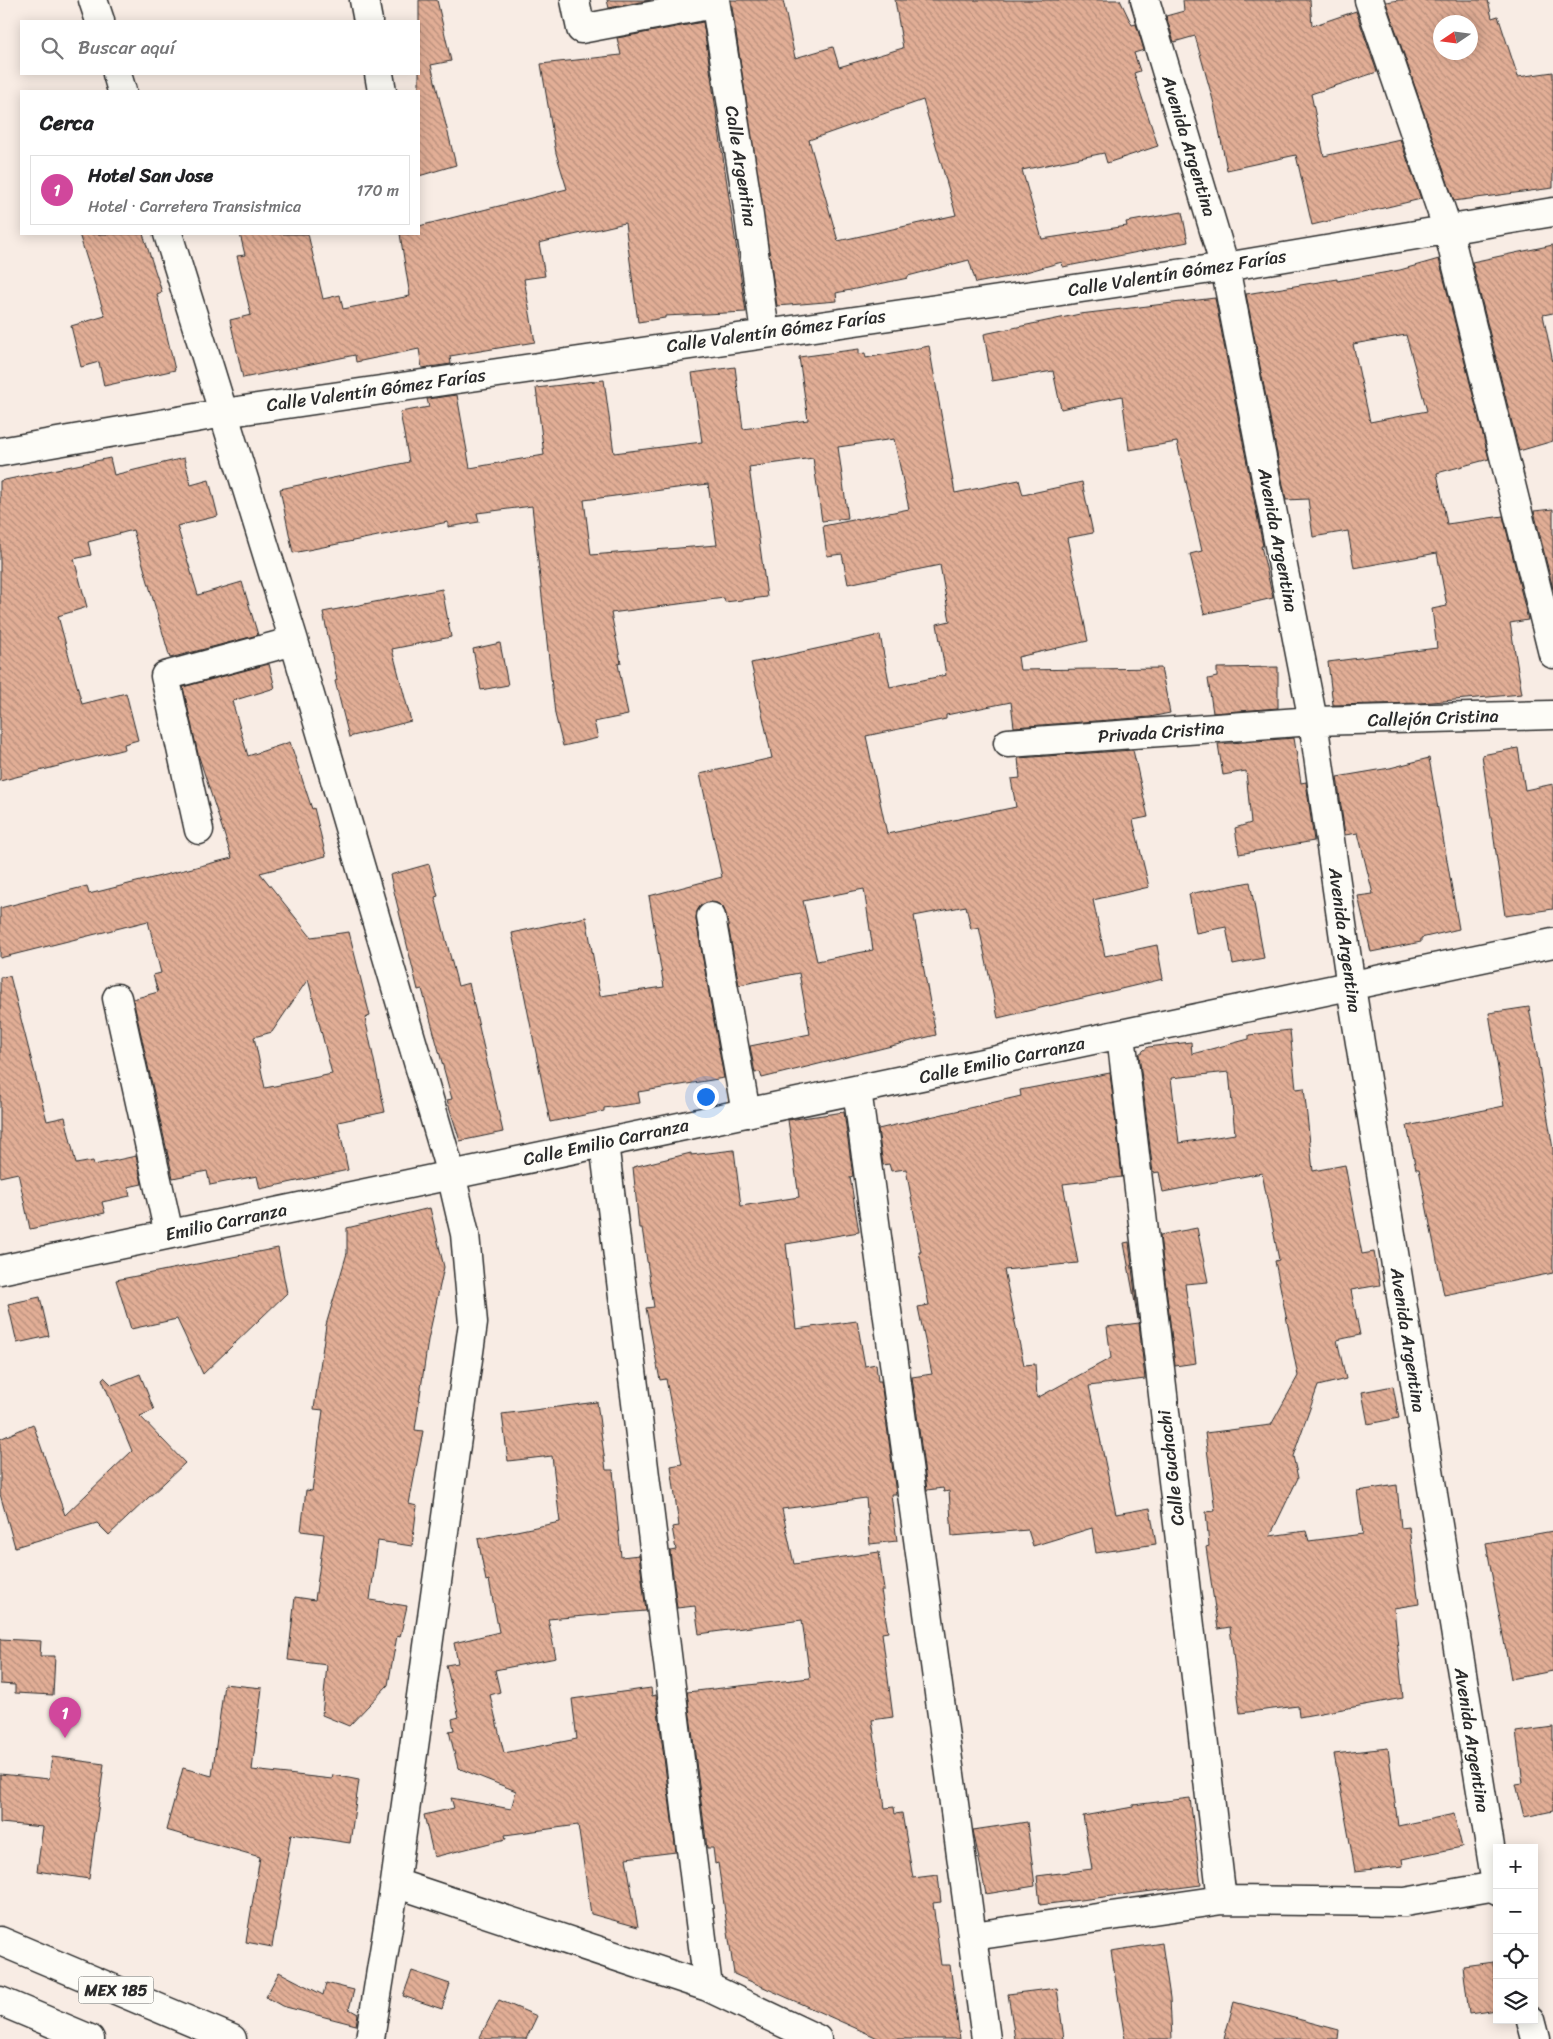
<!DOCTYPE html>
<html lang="es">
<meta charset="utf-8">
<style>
:root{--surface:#fff;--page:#f6f6f6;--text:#202124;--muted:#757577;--line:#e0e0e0;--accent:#0b8043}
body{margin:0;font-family:Sriracha,sans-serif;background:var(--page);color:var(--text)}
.controls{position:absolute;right:15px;bottom:15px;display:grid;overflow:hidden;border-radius:0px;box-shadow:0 2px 12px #0003}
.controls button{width:45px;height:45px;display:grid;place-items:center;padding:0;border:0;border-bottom:1px solid var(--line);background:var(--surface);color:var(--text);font:25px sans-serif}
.compass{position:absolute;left:1433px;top:15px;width:45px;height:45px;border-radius:50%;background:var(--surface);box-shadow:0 2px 12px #0003;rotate:257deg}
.you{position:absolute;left:705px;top:1096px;width:18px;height:18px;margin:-12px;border:4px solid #fff;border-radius:50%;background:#1a73e8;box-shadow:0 0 0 8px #1a73e833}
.badge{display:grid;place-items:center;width:32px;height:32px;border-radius:50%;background:var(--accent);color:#fff;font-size:16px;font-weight:700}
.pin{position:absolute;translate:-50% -41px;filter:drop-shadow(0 1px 2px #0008)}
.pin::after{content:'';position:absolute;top:26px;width:18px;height:15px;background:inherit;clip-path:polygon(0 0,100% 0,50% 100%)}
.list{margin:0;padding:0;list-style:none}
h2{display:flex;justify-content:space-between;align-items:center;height:65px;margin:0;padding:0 20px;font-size:21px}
h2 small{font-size:16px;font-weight:400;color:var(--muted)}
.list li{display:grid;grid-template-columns:32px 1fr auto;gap:15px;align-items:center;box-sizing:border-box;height:70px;margin:0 10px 10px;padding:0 10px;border:1px solid var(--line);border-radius:0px}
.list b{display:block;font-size:19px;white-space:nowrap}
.list p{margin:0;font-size:16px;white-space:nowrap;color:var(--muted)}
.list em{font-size:16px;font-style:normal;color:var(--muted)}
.icon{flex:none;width:28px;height:28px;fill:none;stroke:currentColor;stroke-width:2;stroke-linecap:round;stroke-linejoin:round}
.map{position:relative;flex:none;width:1553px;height:2039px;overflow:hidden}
.search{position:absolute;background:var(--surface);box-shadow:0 2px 12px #0003;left:20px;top:20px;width:400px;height:55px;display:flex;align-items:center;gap:12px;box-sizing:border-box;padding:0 18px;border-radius:0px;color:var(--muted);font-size:19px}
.panel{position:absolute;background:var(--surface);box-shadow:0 2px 12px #0003;left:20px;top:90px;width:400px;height:145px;border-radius:0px}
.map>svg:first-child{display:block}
</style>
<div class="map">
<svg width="1553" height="2039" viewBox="0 0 1553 2039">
<defs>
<pattern id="building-back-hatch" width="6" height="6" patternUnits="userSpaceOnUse" patternTransform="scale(1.25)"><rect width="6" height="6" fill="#e2ae96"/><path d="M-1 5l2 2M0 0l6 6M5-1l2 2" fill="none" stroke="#b78e7b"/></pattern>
</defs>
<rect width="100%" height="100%" fill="#f8ece4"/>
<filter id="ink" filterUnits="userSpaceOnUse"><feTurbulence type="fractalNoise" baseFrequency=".02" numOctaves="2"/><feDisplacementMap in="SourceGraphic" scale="10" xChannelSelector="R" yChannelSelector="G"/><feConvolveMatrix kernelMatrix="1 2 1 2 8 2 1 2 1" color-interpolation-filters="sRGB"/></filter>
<g filter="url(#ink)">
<path fill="url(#building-back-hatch)" stroke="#2b2b2b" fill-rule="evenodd" d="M 419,0 L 437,0 L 451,61 L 431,65 L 456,165 L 419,176 Z
M 607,0 L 651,0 L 609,8 Z
M 731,0 L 783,0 L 795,58 L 833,47 L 839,67 L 903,48 L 895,0 L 1120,0 L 1132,25 L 1136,24 L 1144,50 L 1134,53 L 1140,71 L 1134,73 L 1158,146 L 1107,163 L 1104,153 L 1022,170 L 1042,239 L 1127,226 L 1126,222 L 1182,212 L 1188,242 L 1063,267 L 1062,262 L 1008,277 L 976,283 L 969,260 L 908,276 L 908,278 L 836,293 L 837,301 L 777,306 ZM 923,100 L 956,215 L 838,241 L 809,140 Z
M 1183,0 L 1310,0 L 1312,26 L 1356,11 L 1377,72 L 1311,94 L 1324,156 L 1400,139 L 1421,199 L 1312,225 L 1296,155 L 1227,170 L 1213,100 L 1195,36 L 1174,42 L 1166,16 L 1184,11 Z
M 1399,0 L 1488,0 L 1492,18 L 1498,16 L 1518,77 L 1553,72 L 1553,188 L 1454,201 L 1386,2 ZM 1440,22 L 1470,22 L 1470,52 L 1440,52 Z
M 703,22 L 746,312 L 665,316 L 665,318 L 638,322 L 625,223 L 539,243 L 545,276 L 524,279 L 535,342 L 450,356 L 451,364 L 422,368 L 419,349 L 356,362 L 355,355 L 243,378 L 230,320 L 251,315 L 237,256 L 245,255 L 240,234 L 308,234 L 323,299 L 340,295 L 343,309 L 410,296 L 400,234 L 419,234 L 419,226 L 567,189 L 556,153 L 541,64 L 621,55 L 617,38 Z
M 79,234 L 143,234 L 162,292 L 157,294 L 175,370 L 104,386 L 99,362 L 81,367 L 71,326 L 105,316 Z
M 1553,245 L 1553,313 L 1543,315 L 1553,362 L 1553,441 L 1519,451 L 1472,262 Z
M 1439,259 L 1489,459 L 1437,473 L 1447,524 L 1503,516 L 1528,620 L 1510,623 L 1522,694 L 1421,703 L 1333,705 L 1328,662 L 1437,648 L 1432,609 L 1447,606 L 1437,553 L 1354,568 L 1348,531 L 1313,537 L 1308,499 L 1286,500 L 1246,294 L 1337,279 L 1337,281 L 1400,270 ZM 1406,335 L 1427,411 L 1370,422 L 1353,344 Z
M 1215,298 L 1263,546 L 1261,546 L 1273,598 L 1204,614 L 1190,554 L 1202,551 L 1177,442 L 1129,450 L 1122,396 L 1061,409 L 1053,371 L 992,381 L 984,334 L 1080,314 Z
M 929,346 L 955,493 L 1019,480 L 1023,495 L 1082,482 L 1093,533 L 1067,538 L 1088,641 L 1018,657 L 1020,670 L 1161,668 L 1170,713 L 1150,717 L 1014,727 L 1011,702 L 946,715 L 946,719 L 866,736 L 887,834 L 1016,807 L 1011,779 L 1020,778 L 1018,758 L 1133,750 L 1148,817 L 1133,820 L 1149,887 L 1093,900 L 1105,956 L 1157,945 L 1163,979 L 998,1018 L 979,927 L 971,929 L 966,906 L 914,916 L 936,1035 L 762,1078 L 760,1072 L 755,1073 L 750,1046 L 810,1034 L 799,973 L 739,985 L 726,914 L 723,907 L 717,903 L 708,902 L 701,905 L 697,911 L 696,920 L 724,1078 L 638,1092 L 640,1103 L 604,1108 L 604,1111 L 550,1122 L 512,933 L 586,917 L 600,996 L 664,987 L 649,896 L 722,877 L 700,774 L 772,758 L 751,663 L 880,635 L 890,687 L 946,675 L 937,624 L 950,621 L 940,565 L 848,584 L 842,554 L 827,556 L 823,526 L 909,509 L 894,439 L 838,447 L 848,518 L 822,521 L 813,458 L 749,467 L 767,597 L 725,602 L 724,598 L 611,613 L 621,663 L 618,664 L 628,715 L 594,722 L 598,738 L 563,746 L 555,714 L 532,506 L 477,513 L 479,522 L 448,527 L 448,522 L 293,553 L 280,489 L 409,462 L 400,412 L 429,407 L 427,399 L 457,395 L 470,468 L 544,455 L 536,388 L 604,380 L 614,453 L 702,442 L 692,373 L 735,367 L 743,429 L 808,420 L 799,357 L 859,349 L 859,354 L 865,353 L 866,358 ZM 708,484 L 717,545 L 591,555 L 584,500 ZM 864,889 L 873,950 L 817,961 L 803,901 Z
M 110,458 L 114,475 L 184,458 L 191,485 L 209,480 L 218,516 L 177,526 L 198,595 L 242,582 L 258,635 L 170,658 L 133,530 L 88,542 L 91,555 L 74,559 L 87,607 L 58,616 L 82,704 L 126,693 L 138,740 L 124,744 L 125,749 L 0,781 L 0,481 Z
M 1553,509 L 1553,589 L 1534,511 Z
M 442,589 L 451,637 L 392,649 L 411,721 L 349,737 L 335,681 L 337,680 L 323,612 Z
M 500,643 L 508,685 L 481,690 L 473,649 Z
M 269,664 L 275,688 L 232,701 L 248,756 L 290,742 L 312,809 L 314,808 L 326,856 L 260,873 L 311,937 L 349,932 L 370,1016 L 365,1018 L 385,1112 L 338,1122 L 348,1170 L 260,1189 L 257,1176 L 210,1185 L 207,1171 L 173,1178 L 133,999 L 158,992 L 153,975 L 161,973 L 148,921 L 0,958 L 0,908 L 87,886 L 89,894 L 232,858 L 198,754 L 183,687 ZM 308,979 L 332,1074 L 265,1088 L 254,1037 L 272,1032 Z
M 1278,667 L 1278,708 L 1213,713 L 1208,679 L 1217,677 L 1217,668 Z
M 1294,738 L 1301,783 L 1306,782 L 1314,841 L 1239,854 L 1235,828 L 1251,823 L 1246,771 L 1223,775 L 1218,744 Z
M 1518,748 L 1525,790 L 1553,784 L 1553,909 L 1505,916 L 1482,755 Z
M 1429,758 L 1459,929 L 1421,938 L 1421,942 L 1371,952 L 1358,896 L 1373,894 L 1358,833 L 1345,835 L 1337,777 L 1390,768 Z
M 429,864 L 438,896 L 435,897 L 458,986 L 469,983 L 503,1132 L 460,1141 L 447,1100 L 452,1099 L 422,989 L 418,990 L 390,875 Z
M 1250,882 L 1264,958 L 1233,964 L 1226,927 L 1196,933 L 1189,894 Z
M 10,976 L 47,1121 L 65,1117 L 76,1164 L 93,1161 L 94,1165 L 136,1156 L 142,1184 L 128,1187 L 130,1196 L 102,1202 L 105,1213 L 30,1229 L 18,1173 L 0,1177 L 0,977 Z
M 1529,1007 L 1553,1149 L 1553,1273 L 1444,1295 L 1419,1169 L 1416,1169 L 1407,1126 L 1504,1106 L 1489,1013 Z
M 1290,1030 L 1296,1089 L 1304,1088 L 1313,1171 L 1345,1165 L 1362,1254 L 1374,1252 L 1380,1285 L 1351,1290 L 1360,1335 L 1337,1340 L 1346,1379 L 1318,1386 L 1293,1456 L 1298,1478 L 1270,1536 L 1306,1531 L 1309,1541 L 1363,1534 L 1357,1491 L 1397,1485 L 1401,1528 L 1409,1527 L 1419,1604 L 1394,1608 L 1403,1698 L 1299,1717 L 1298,1706 L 1240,1713 L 1230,1627 L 1218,1629 L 1206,1547 L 1209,1546 L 1206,1512 L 1215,1511 L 1205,1433 L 1271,1425 L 1298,1376 L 1275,1261 L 1279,1260 L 1262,1173 L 1163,1192 L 1159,1172 L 1153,1173 L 1139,1054 L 1148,1047 L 1191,1042 L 1192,1054 L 1249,1039 L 1249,1035 ZM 1229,1072 L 1235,1134 L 1179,1143 L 1171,1078 Z
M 1110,1073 L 1122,1177 L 1063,1184 L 1078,1263 L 1004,1270 L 1024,1365 L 1035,1364 L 1037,1398 L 1111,1358 L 1107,1327 L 1139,1323 L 1145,1379 L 1089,1386 L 1116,1514 L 1150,1508 L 1156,1544 L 1096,1553 L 1092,1528 L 1033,1546 L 1028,1530 L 952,1536 L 949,1491 L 944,1492 L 943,1488 L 927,1490 L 912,1377 L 932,1374 L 918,1307 L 929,1305 L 919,1252 L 921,1252 L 906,1169 L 891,1171 L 889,1164 L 883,1165 L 878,1129 L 1021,1096 L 1020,1090 Z
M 844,1112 L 853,1176 L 850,1177 L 859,1232 L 786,1244 L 796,1329 L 857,1321 L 865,1366 L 876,1364 L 878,1381 L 881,1381 L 896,1494 L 891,1494 L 897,1541 L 870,1544 L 866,1498 L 782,1509 L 794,1564 L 879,1552 L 884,1590 L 881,1590 L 888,1632 L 882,1633 L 893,1717 L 872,1720 L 885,1808 L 894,1807 L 895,1814 L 902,1813 L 913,1878 L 938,1875 L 941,1902 L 933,1903 L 941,1965 L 950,1965 L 960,2039 L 880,2039 L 734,1974 L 718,1863 L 715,1864 L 713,1848 L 707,1848 L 687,1692 L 810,1678 L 802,1620 L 699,1634 L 695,1606 L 677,1608 L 670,1551 L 676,1550 L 672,1527 L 679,1526 L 671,1466 L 682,1464 L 666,1379 L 660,1380 L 646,1308 L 654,1307 L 642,1228 L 639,1228 L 633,1167 L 691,1153 L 691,1155 L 734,1150 L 741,1206 L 799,1197 L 788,1120 Z
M 430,1208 L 444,1267 L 428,1340 L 415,1430 L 423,1431 L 409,1504 L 417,1506 L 412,1546 L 378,1541 L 370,1600 L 407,1606 L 400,1637 L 397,1636 L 388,1685 L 349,1726 L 322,1715 L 327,1665 L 288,1660 L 295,1597 L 315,1600 L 324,1534 L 301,1531 L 306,1490 L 312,1491 L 323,1410 L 314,1409 L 326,1325 L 347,1253 L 347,1228 Z
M 1197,1228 L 1208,1282 L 1185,1284 L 1196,1363 L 1175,1366 L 1160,1235 Z
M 1129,1242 L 1138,1319 L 1124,1243 Z
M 278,1248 L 287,1293 L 203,1374 L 177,1319 L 131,1329 L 116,1280 Z
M 40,1297 L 49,1336 L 17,1343 L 8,1304 Z
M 140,1374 L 154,1410 L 140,1416 L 185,1463 L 109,1535 L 97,1523 L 15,1547 L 0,1494 L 0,1439 L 33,1424 L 65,1515 L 132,1451 L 102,1379 L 104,1377 L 112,1385 Z
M 1393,1386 L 1399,1418 L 1368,1424 L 1362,1392 Z
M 597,1402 L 606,1470 L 613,1470 L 621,1557 L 639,1555 L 646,1611 L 548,1619 L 556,1658 L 495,1670 L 500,1692 L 490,1695 L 504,1753 L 577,1739 L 572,1699 L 651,1688 L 652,1696 L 656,1695 L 676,1852 L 626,1858 L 638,1927 L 591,1914 L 578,1825 L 505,1835 L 506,1839 L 434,1857 L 424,1815 L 454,1808 L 451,1798 L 511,1809 L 516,1791 L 458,1768 L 449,1731 L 454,1730 L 452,1719 L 459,1717 L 446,1665 L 458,1663 L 454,1643 L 499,1632 L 489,1580 L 486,1581 L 478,1539 L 560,1522 L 552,1456 L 508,1461 L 502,1414 Z
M 1553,1531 L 1553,1671 L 1511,1679 L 1486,1543 Z
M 0,1639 L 41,1641 L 40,1656 L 55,1656 L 53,1695 L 15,1693 L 15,1685 L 0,1684 Z
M 224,1684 L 262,1688 L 252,1770 L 332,1779 L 333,1775 L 359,1780 L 350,1843 L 291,1834 L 272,1947 L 246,1942 L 260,1857 L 166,1830 L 183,1768 L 212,1776 Z
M 1553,1727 L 1553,1811 L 1524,1817 L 1516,1784 L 1523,1783 L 1516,1732 Z
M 1388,1748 L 1398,1826 L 1454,1814 L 1462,1847 L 1402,1859 L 1403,1866 L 1355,1871 L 1334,1754 Z
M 52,1757 L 104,1764 L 89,1879 L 37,1871 L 43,1827 L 0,1823 L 0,1774 L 49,1779 Z
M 1190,1798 L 1201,1885 L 1040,1905 L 1037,1876 L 1092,1869 L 1083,1816 L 1133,1807 L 1133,1805 Z
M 1027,1822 L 1035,1886 L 986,1894 L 973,1830 Z
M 1162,1943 L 1170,1998 L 1172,2039 L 1125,2039 L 1111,1951 Z
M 1493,1962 L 1497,2010 L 1469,2014 L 1463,1966 Z
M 412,1971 L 450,1984 L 442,2009 L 403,1996 Z
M 279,1972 L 323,1995 L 326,1983 L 354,1990 L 349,2009 L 358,2014 L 356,2025 L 282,2006 L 266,1997 Z
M 1057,1988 L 1064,2039 L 1015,2039 L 1008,1994 Z
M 499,2000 L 537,2016 L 526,2039 L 479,2039 Z
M 1234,2002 L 1339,2030 L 1338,2039 L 1224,2039 Z"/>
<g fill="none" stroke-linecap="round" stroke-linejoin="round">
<g stroke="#2b2b2b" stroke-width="31">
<path id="minor" d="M 93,0 L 100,21
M 364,0 L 368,21
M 575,0 L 581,29 L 714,4
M 715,0 L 746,194 L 765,333
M 1145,0 L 1225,267 L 1313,721 L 1351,987
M 1369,0 L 1448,230 L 1553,654
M 117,74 L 122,91
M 379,74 L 382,91
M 168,234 L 294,641 L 451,1174 L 465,1234 L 473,1323 L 395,1883 L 370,2039
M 0,452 L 224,413 L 1225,267 L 1553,212
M 1008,743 L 1313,721 L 1553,715
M 199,830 L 165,676 L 294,641
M 711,917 L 746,1113
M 117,998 L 169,1234
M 1121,1035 L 1222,1900
M 857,1090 L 986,2039
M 604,1143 L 708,1987
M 395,1883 L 708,1987 L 817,2039
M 973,1936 L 1222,1900 L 1405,1902 L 1496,1886"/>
</g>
<g stroke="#2b2b2b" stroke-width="31">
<path id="tertiary" d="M 1351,987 L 1497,1890
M 0,1270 L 1553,943
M 1531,2020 L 1536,2039"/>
</g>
<g stroke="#2b2b2b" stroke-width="31">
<path id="primary" d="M 0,1941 L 232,2039
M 0,2001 L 90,2039"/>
</g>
<use href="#minor" stroke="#fdfcf7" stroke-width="28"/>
<use href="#tertiary" stroke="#fdfcf7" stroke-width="28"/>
<use href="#primary" stroke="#fdfcf7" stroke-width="28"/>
</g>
</g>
<g text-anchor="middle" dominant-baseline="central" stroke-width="4" stroke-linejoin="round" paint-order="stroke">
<rect fill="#fdfcf7" stroke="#6a6a68" stroke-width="1" x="78.5" y="1976.5" width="75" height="27" rx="4"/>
<g font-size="16" font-weight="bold" fill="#2b2b2b">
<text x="116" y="1990">MEX 185</text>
</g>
<g font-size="18" fill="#2b2b2b" stroke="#fdfcf7">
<text transform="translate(1189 146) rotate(73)">Avenida Argentina</text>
<text transform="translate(741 166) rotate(81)">Calle Argentina</text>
<text transform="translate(1177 273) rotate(-9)">Calle Valentín Gómez Farías</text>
<text transform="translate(776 331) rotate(-8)">Calle Valentín Gómez Farías</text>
<text transform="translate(376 390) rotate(-8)">Calle Valentín Gómez Farías</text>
<text transform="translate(1278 540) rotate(79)">Avenida Argentina</text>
<text transform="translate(1433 718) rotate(-2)">Callejón Cristina</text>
<text transform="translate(1161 732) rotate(-4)">Privada Cristina</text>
<text transform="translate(1345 940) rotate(82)">Avenida Argentina</text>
<text transform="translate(1002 1060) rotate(-12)">Calle Emilio Carranza</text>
<text transform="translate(606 1142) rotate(-12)">Calle Emilio Carranza</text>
<text transform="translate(226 1222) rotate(-12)">Emilio Carranza</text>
<text transform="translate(1408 1340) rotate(81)">Avenida Argentina</text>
<text transform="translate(1171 1468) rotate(-97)">Calle Guchachi</text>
<text transform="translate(1472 1740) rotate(81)">Avenida Argentina</text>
</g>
</g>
</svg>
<div class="controls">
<button>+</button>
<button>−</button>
<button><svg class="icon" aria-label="locate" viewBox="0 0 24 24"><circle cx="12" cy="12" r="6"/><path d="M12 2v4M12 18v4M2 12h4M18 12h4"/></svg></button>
<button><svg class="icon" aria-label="layers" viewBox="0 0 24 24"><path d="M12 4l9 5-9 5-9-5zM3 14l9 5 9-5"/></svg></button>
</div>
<svg class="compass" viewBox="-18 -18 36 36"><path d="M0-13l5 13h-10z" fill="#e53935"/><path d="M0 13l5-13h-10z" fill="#757577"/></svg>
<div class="you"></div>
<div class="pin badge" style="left:65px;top:1738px;background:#d1479c">1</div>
<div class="search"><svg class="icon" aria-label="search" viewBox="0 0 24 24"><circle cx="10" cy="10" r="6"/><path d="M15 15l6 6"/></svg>Buscar aquí</div>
<section class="panel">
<h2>Cerca<small></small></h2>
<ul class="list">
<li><span class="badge" style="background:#d1479c">1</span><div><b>Hotel San Jose</b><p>Hotel · Carretera Transistmica</p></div><em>170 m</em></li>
</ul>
</section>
</div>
